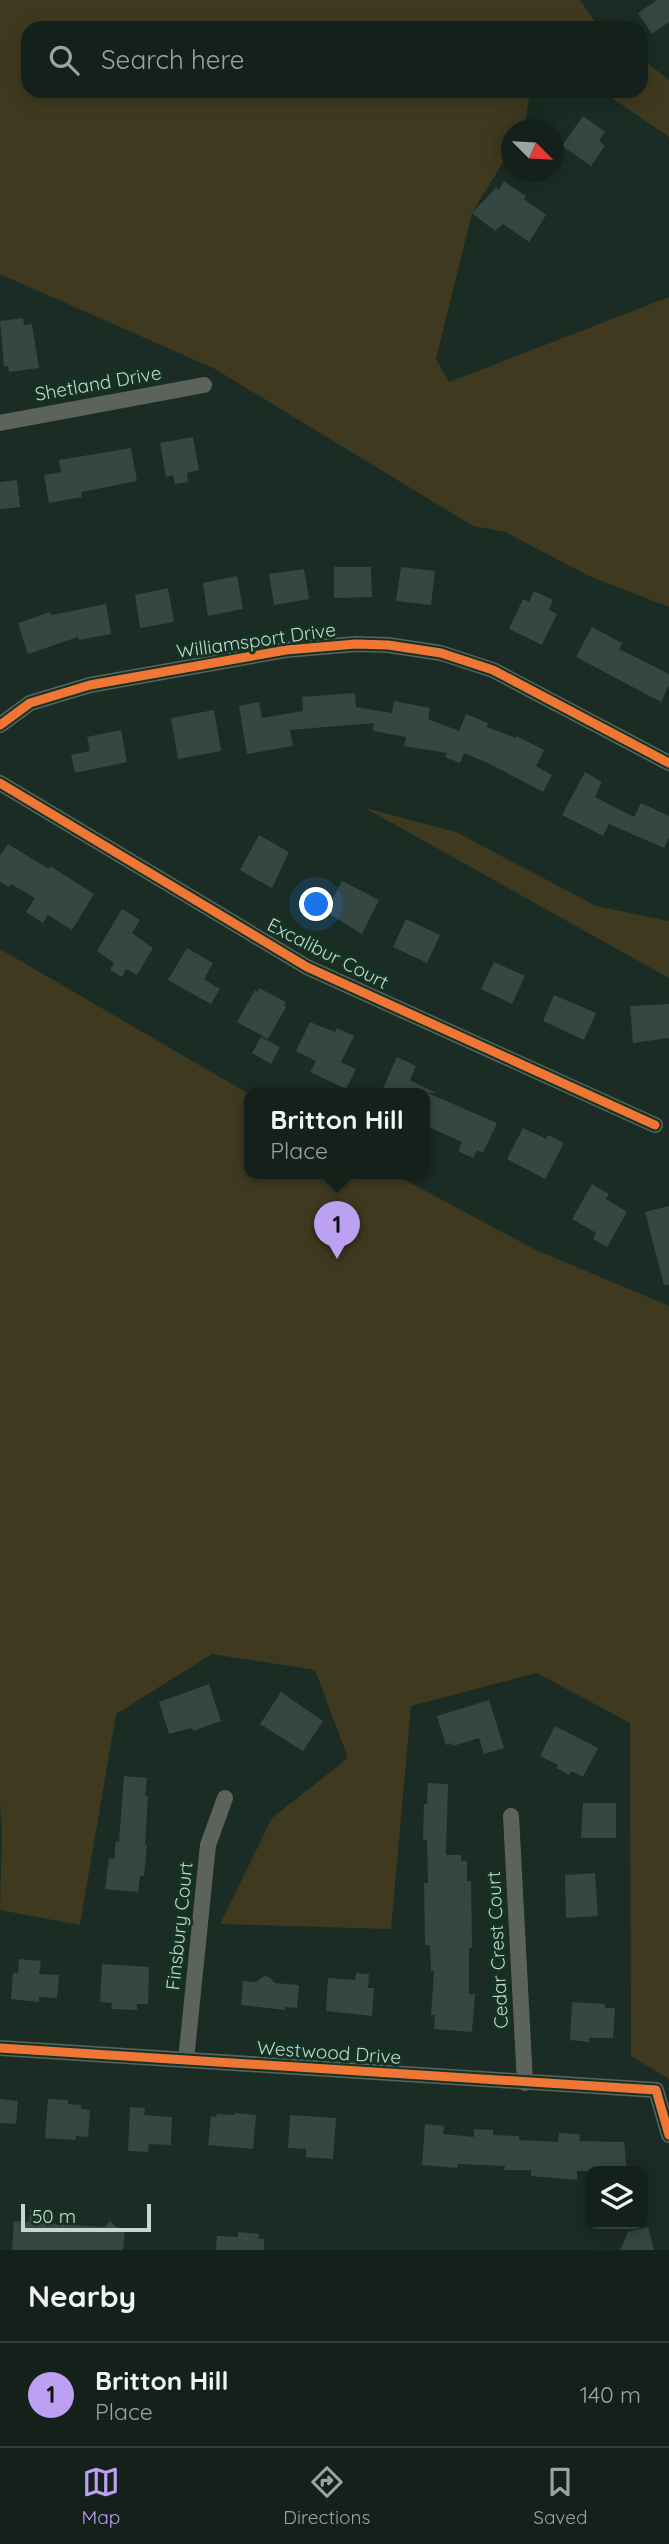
<!DOCTYPE html>
<style>
:root{--surface:#14211b;--page:#212e28;--text:#f1f3f6;--muted:#9da3a3;--line:#333e3a;--accent:#bca0f2}
body{margin:0;font-family:Quicksand,sans-serif;background:var(--page);color:var(--text)}
.controls{position:absolute;right:21px;bottom:21px;display:grid;overflow:hidden;border-radius:14px;box-shadow:0 4px 18px #0003}
.controls button{width:63px;height:63px;display:grid;place-items:center;padding:0;border:0;border-bottom:2px solid var(--line);background:var(--surface);color:var(--text);font:35px sans-serif}
.compass{position:absolute;left:501px;top:119px;width:63px;height:63px;border-radius:50%;background:var(--surface);box-shadow:0 4px 18px #0003;rotate:114deg}
.scale{position:absolute;left:21px;bottom:18px;width:130px;box-sizing:border-box;padding-left:7px;border:4px solid #c6d8ce;border-top:0;font-size:19px;line-height:24px;white-space:nowrap;color:#c6d8ce;-webkit-text-stroke:5px #133425;paint-order:stroke}
.you{position:absolute;left:317px;top:905px;width:24px;height:24px;margin:-18px;border:5px solid #fff;border-radius:50%;background:#1a73e8;box-shadow:0 0 0 10px #1a73e833}
.badge{display:grid;place-items:center;width:46px;height:46px;border-radius:50%;background:var(--accent);color:#111;font-size:23px;font-weight:700}
.pin{position:absolute;translate:-50% -58px;filter:drop-shadow(0 2px 4px #0008)}
.pin::after{content:'';position:absolute;top:37px;width:24px;height:21px;background:inherit;clip-path:polygon(0 0,100% 0,50% 100%)}
.popup{position:absolute;left:244px;top:1088px;width:186px;height:91px;box-sizing:border-box;display:grid;place-content:center;border-radius:14px;background:var(--surface);filter:drop-shadow(0 2px 5px #0005);font-size:23px;white-space:nowrap;color:var(--muted)}
.popup b{font-size:26px;color:var(--text)}
.popup::after{content:'';position:absolute;left:50%;top:100%;margin-left:-14px;border:14px solid transparent;border-top-color:var(--surface)}
.list{margin:0;padding:0;list-style:none}
h2{display:flex;justify-content:space-between;align-items:center;height:91px;margin:0;padding:0 28px;font-size:30px}
h2 small{font-size:23px;font-weight:400;color:var(--muted)}
.list li{display:grid;grid-template-columns:46px 1fr auto;gap:21px;align-items:center;box-sizing:border-box;height:105px;padding:0 28px;border-top:2px solid var(--line)}
.list b{display:block;font-size:26px;white-space:nowrap}
.list p{margin:0;font-size:23px;white-space:nowrap;color:var(--muted)}
.list em{font-size:23px;font-style:normal;color:var(--muted)}
.icon{flex:none;width:38px;height:38px;fill:none;stroke:currentColor;stroke-width:2;stroke-linecap:round;stroke-linejoin:round}
.map{position:relative;flex:none;width:669px;height:2250px;overflow:hidden}
.search{position:absolute;background:var(--surface);box-shadow:0 4px 18px #0003;left:21px;right:21px;top:21px;height:77px;display:flex;align-items:center;gap:18px;box-sizing:border-box;padding:0 24px;border-radius:21px;color:var(--muted);font-size:26px}
.sheet{height:196px;background:var(--surface)}
nav{display:flex;justify-content:space-around;align-items:center;box-sizing:border-box;height:98px;border-top:2px solid var(--line);background:var(--surface);font-size:19px;color:var(--muted)}
nav a{display:grid;justify-items:center;gap:4px}
nav .on{color:var(--accent)}
.map>svg:first-child{display:block}
</style>
<div class="map">
<svg width="669" height="2250" viewBox="0 0 669 2250">
<rect width="100%" height="100%" fill="#1b2c24"/>
<path fill="#3f3a1f" d="M 0,0 L 580,0 L 594,20 L 604,28 L 28,28 L 28,91 L 530,91 L 525,126 L 523,129 L 512,130 L 511,149 L 472,213 L 436,359 L 449,382 L 669,297 L 669,607 L 589,576 L 505,532 L 473,526 L 215,369 L 0,274 Z
M 641,58 L 669,80 L 669,137 L 602,91 L 641,91 Z
M 365,808 L 456,832 L 596,906 L 669,921 L 669,978 Z
M 0,949 L 249,1094 L 250,1173 L 392,1173 L 534,1249 L 669,1306 L 669,2079 L 631,2056 L 630,1723 L 537,1673 L 411,1706 L 391,1929 L 220,1924 L 272,1818 L 348,1758 L 315,1670 L 212,1654 L 116,1714 L 80,1925 L 0,1910 L 2,1830 L 0,1802 Z"/>
<path fill="#364642" d="M 657,0 L 669,0 L 669,22 L 652,34 L 638,13 Z
M 583,116 L 605,132 L 599,141 L 605,146 L 591,166 L 562,146 Z
M 504,181 L 526,196 L 524,199 L 546,215 L 529,242 L 503,224 L 495,231 L 472,213 L 496,188 L 499,190 Z
M 23,318 L 24,325 L 32,324 L 39,368 L 9,372 L 8,366 L 4,366 L 0,321 Z
M 193,437 L 199,470 L 187,473 L 188,482 L 175,484 L 173,475 L 166,477 L 160,443 Z
M 131,448 L 137,481 L 81,492 L 82,497 L 49,503 L 44,475 L 61,472 L 59,460 Z
M 17,480 L 20,507 L 0,509 L 0,482 Z
M 334,567 L 371,567 L 372,597 L 334,598 Z
M 401,567 L 435,571 L 431,605 L 396,601 Z
M 304,569 L 309,599 L 274,605 L 269,574 Z
M 237,576 L 243,609 L 208,616 L 203,583 Z
M 168,588 L 174,622 L 140,628 L 135,595 Z
M 534,591 L 553,600 L 549,610 L 557,614 L 542,645 L 509,629 L 523,599 L 529,602 Z
M 106,604 L 111,634 L 79,640 L 78,637 L 28,654 L 18,623 L 50,612 L 52,615 Z
M 592,627 L 622,643 L 619,649 L 669,674 L 669,685 L 661,702 L 576,657 Z
M 355,693 L 356,707 L 392,713 L 394,701 L 430,708 L 428,719 L 459,731 L 466,714 L 488,723 L 487,727 L 516,738 L 517,736 L 544,750 L 536,766 L 552,775 L 543,792 L 488,763 L 464,753 L 460,763 L 445,757 L 447,753 L 404,746 L 406,737 L 373,731 L 374,723 L 290,730 L 293,746 L 247,754 L 239,706 L 259,702 L 262,718 L 303,711 L 302,697 Z
M 214,710 L 221,751 L 178,759 L 171,718 Z
M 121,730 L 127,762 L 75,773 L 71,755 L 90,751 L 87,737 Z
M 585,772 L 602,782 L 595,797 L 634,817 L 641,803 L 669,816 L 669,837 L 664,848 L 609,824 L 603,836 L 562,815 Z
M 259,835 L 289,852 L 272,888 L 240,870 Z
M 8,844 L 49,869 L 50,866 L 94,894 L 72,930 L 48,915 L 43,923 L 26,912 L 35,898 L 11,884 L 9,887 L 0,882 L 0,856 Z
M 342,881 L 379,900 L 362,934 L 326,912 Z
M 122,909 L 140,920 L 132,933 L 153,948 L 137,975 L 126,969 L 122,977 L 110,970 L 114,963 L 97,951 Z
M 406,919 L 440,935 L 427,963 L 393,947 Z
M 187,948 L 213,963 L 204,979 L 220,989 L 211,1004 L 168,980 Z
M 494,962 L 525,976 L 512,1004 L 481,989 Z
M 259,988 L 286,1002 L 284,1006 L 286,1007 L 268,1039 L 237,1022 L 255,990 L 257,992 Z
M 554,995 L 596,1013 L 584,1040 L 543,1021 Z
M 669,1004 L 669,1038 L 633,1043 L 630,1006 Z
M 310,1022 L 335,1032 L 337,1028 L 354,1036 L 341,1062 L 356,1069 L 346,1089 L 310,1072 L 316,1061 L 296,1051 Z
M 261,1037 L 280,1047 L 271,1064 L 252,1053 Z
M 397,1057 L 416,1066 L 410,1080 L 436,1093 L 428,1093 L 497,1123 L 483,1153 L 477,1150 L 473,1158 L 458,1151 L 462,1142 L 424,1125 L 424,1093 L 381,1093 Z
M 523,1128 L 546,1139 L 548,1135 L 564,1143 L 545,1179 L 507,1159 Z
M 592,1184 L 609,1194 L 606,1199 L 627,1212 L 607,1247 L 593,1239 L 596,1233 L 572,1219 Z
M 669,1206 L 669,1285 L 664,1285 L 645,1212 Z
M 209,1684 L 221,1721 L 193,1731 L 192,1728 L 169,1734 L 159,1702 Z
M 281,1692 L 323,1721 L 303,1751 L 260,1724 Z
M 489,1700 L 504,1748 L 484,1754 L 479,1738 L 453,1746 L 452,1743 L 446,1745 L 437,1716 Z
M 555,1726 L 598,1748 L 583,1777 L 571,1771 L 569,1775 L 556,1768 L 558,1765 L 540,1756 Z
M 124,1776 L 147,1778 L 145,1796 L 148,1796 L 145,1845 L 147,1845 L 144,1876 L 140,1876 L 138,1892 L 105,1889 L 109,1858 L 114,1859 L 116,1841 L 119,1842 Z
M 428,1783 L 448,1784 L 446,1855 L 461,1855 L 461,1861 L 467,1861 L 467,1881 L 471,1881 L 472,1948 L 469,1948 L 469,1994 L 475,1994 L 472,2032 L 434,2029 L 435,2015 L 431,2015 L 434,1971 L 431,1971 L 430,1945 L 425,1945 L 424,1883 L 428,1883 L 427,1840 L 423,1840 L 424,1804 L 427,1804 Z
M 583,1803 L 616,1803 L 616,1838 L 581,1838 Z
M 595,1873 L 598,1916 L 566,1918 L 565,1875 Z
M 19,1959 L 41,1961 L 39,1974 L 59,1975 L 57,1998 L 39,1997 L 39,2002 L 11,1999 L 13,1973 L 18,1973 Z
M 102,1964 L 149,1967 L 148,2004 L 137,2004 L 137,2010 L 111,2009 L 112,2003 L 100,2002 Z
M 356,1973 L 369,1974 L 368,1988 L 374,1988 L 372,2016 L 326,2011 L 328,1978 L 355,1980 Z
M 264,1976 L 269,1977 L 275,1983 L 299,1985 L 297,2008 L 285,2007 L 285,2010 L 241,2005 L 243,1981 L 256,1982 Z
M 572,2002 L 605,2004 L 605,2008 L 615,2008 L 613,2038 L 589,2038 L 589,2042 L 570,2040 Z
M 0,2099 L 18,2101 L 16,2124 L 0,2123 Z
M 48,2099 L 68,2100 L 68,2104 L 81,2105 L 81,2109 L 90,2110 L 88,2137 L 76,2136 L 75,2140 L 45,2138 Z
M 130,2107 L 145,2108 L 144,2115 L 172,2117 L 171,2145 L 149,2144 L 148,2152 L 128,2151 Z
M 235,2113 L 256,2115 L 253,2149 L 208,2145 L 211,2116 L 216,2117 L 217,2114 L 235,2115 Z
M 290,2115 L 336,2118 L 333,2159 L 306,2157 L 306,2149 L 288,2148 Z
M 425,2124 L 444,2126 L 443,2134 L 474,2137 L 474,2129 L 493,2130 L 493,2135 L 519,2136 L 519,2140 L 558,2142 L 559,2133 L 580,2134 L 579,2141 L 624,2142 L 627,2171 L 577,2171 L 577,2180 L 531,2176 L 531,2170 L 504,2170 L 505,2166 L 458,2164 L 457,2168 L 422,2165 Z
M 30,2209 L 53,2210 L 52,2224 L 104,2227 L 110,2221 L 117,2227 L 125,2228 L 123,2250 L 12,2250 L 14,2221 L 29,2222 Z
M 648,2227 L 654,2250 L 620,2250 L 628,2232 Z
M 238,2232 L 259,2234 L 258,2239 L 264,2239 L 264,2250 L 216,2250 L 217,2236 L 238,2237 Z"/>
<g fill="none" stroke-linecap="round" stroke-linejoin="round">
<path stroke="#5c635c" stroke-width="16" d="M 0,423 L 204,385
M 0,725 L 30,703 L 90,685 L 286,650 L 356,644 L 388,645 L 441,653 L 493,670 L 669,763
M 0,783 L 307,967 L 655,1125
M 511,1816 L 525,2083
M 0,2048 L 656,2090 L 669,2135
M 186,2060 L 208,1845 L 225,1798"/>
<g stroke="#133425" stroke-width="13">
<path id="cycleway" d="M 0,725 L 30,703 L 90,685 L 286,650 L 356,644 L 388,645 L 441,653 L 493,670 L 669,763
M 0,783 L 307,967 L 655,1125
M 0,2048 L 656,2090 L 669,2135"/>
</g>
<use href="#cycleway" stroke="#f07635" stroke-width="9"/>
</g>
<g text-anchor="middle" dominant-baseline="central" stroke-width="6" stroke-linejoin="round" paint-order="stroke">
<g font-size="19" fill="#c6d8ce" stroke="#133425">
<text transform="translate(98 383) rotate(-10)">Shetland Drive</text>
<text transform="translate(256 640) rotate(-8)">Williamsport Drive</text>
<text transform="translate(328 953) rotate(27)">Excalibur Court</text>
<text transform="translate(179 1926) rotate(-84)">Finsbury Court</text>
<text transform="translate(497 1950) rotate(-93)">Cedar Crest Court</text>
<text transform="translate(329 2052) rotate(4)">Westwood Drive</text>
</g>
</g>
</svg>
<div class="controls">
<button><svg class="icon" aria-label="layers" viewBox="0 0 24 24"><path d="M12 4l9 5-9 5-9-5zM3 14l9 5 9-5"/></svg></button>
</div>
<svg class="compass" viewBox="-18 -18 36 36"><path d="M0-13l5 13h-10z" fill="#e53935"/><path d="M0 13l5-13h-10z" fill="#9da3a3"/></svg>
<div class="scale">50 m</div>
<div class="you"></div>
<div class="pin badge" style="left:337px;top:1259px">1</div>
<div class="popup"><b>Britton Hill</b>Place</div>
<div class="search"><svg class="icon" aria-label="search" viewBox="0 0 24 24"><circle cx="10" cy="10" r="6"/><path d="M15 15l6 6"/></svg>Search here</div>
</div>
<section class="sheet">
<h2>Nearby<small></small></h2>
<ul class="list">
<li><span class="badge">1</span><div><b>Britton Hill</b><p>Place</p></div><em>140 m</em></li>
</ul>
</section>
<nav>
<a class="on"><svg class="icon" aria-label="map" viewBox="0 0 24 24"><path d="M3 6l6-2 6 2 6-2v14l-6 2-6-2-6 2zM9 4v14M15 6v14"/></svg>Map</a>
<a><svg class="icon" aria-label="directions" viewBox="0 0 24 24"><path d="M12 3l9 9-9 9-9-9zM9 14v-3h6M13 9l2 2-2 2"/></svg>Directions</a>
<a><svg class="icon" aria-label="saved" viewBox="0 0 24 24"><path d="M7 4h10v16l-5-4-5 4z"/></svg>Saved</a>
</nav>
